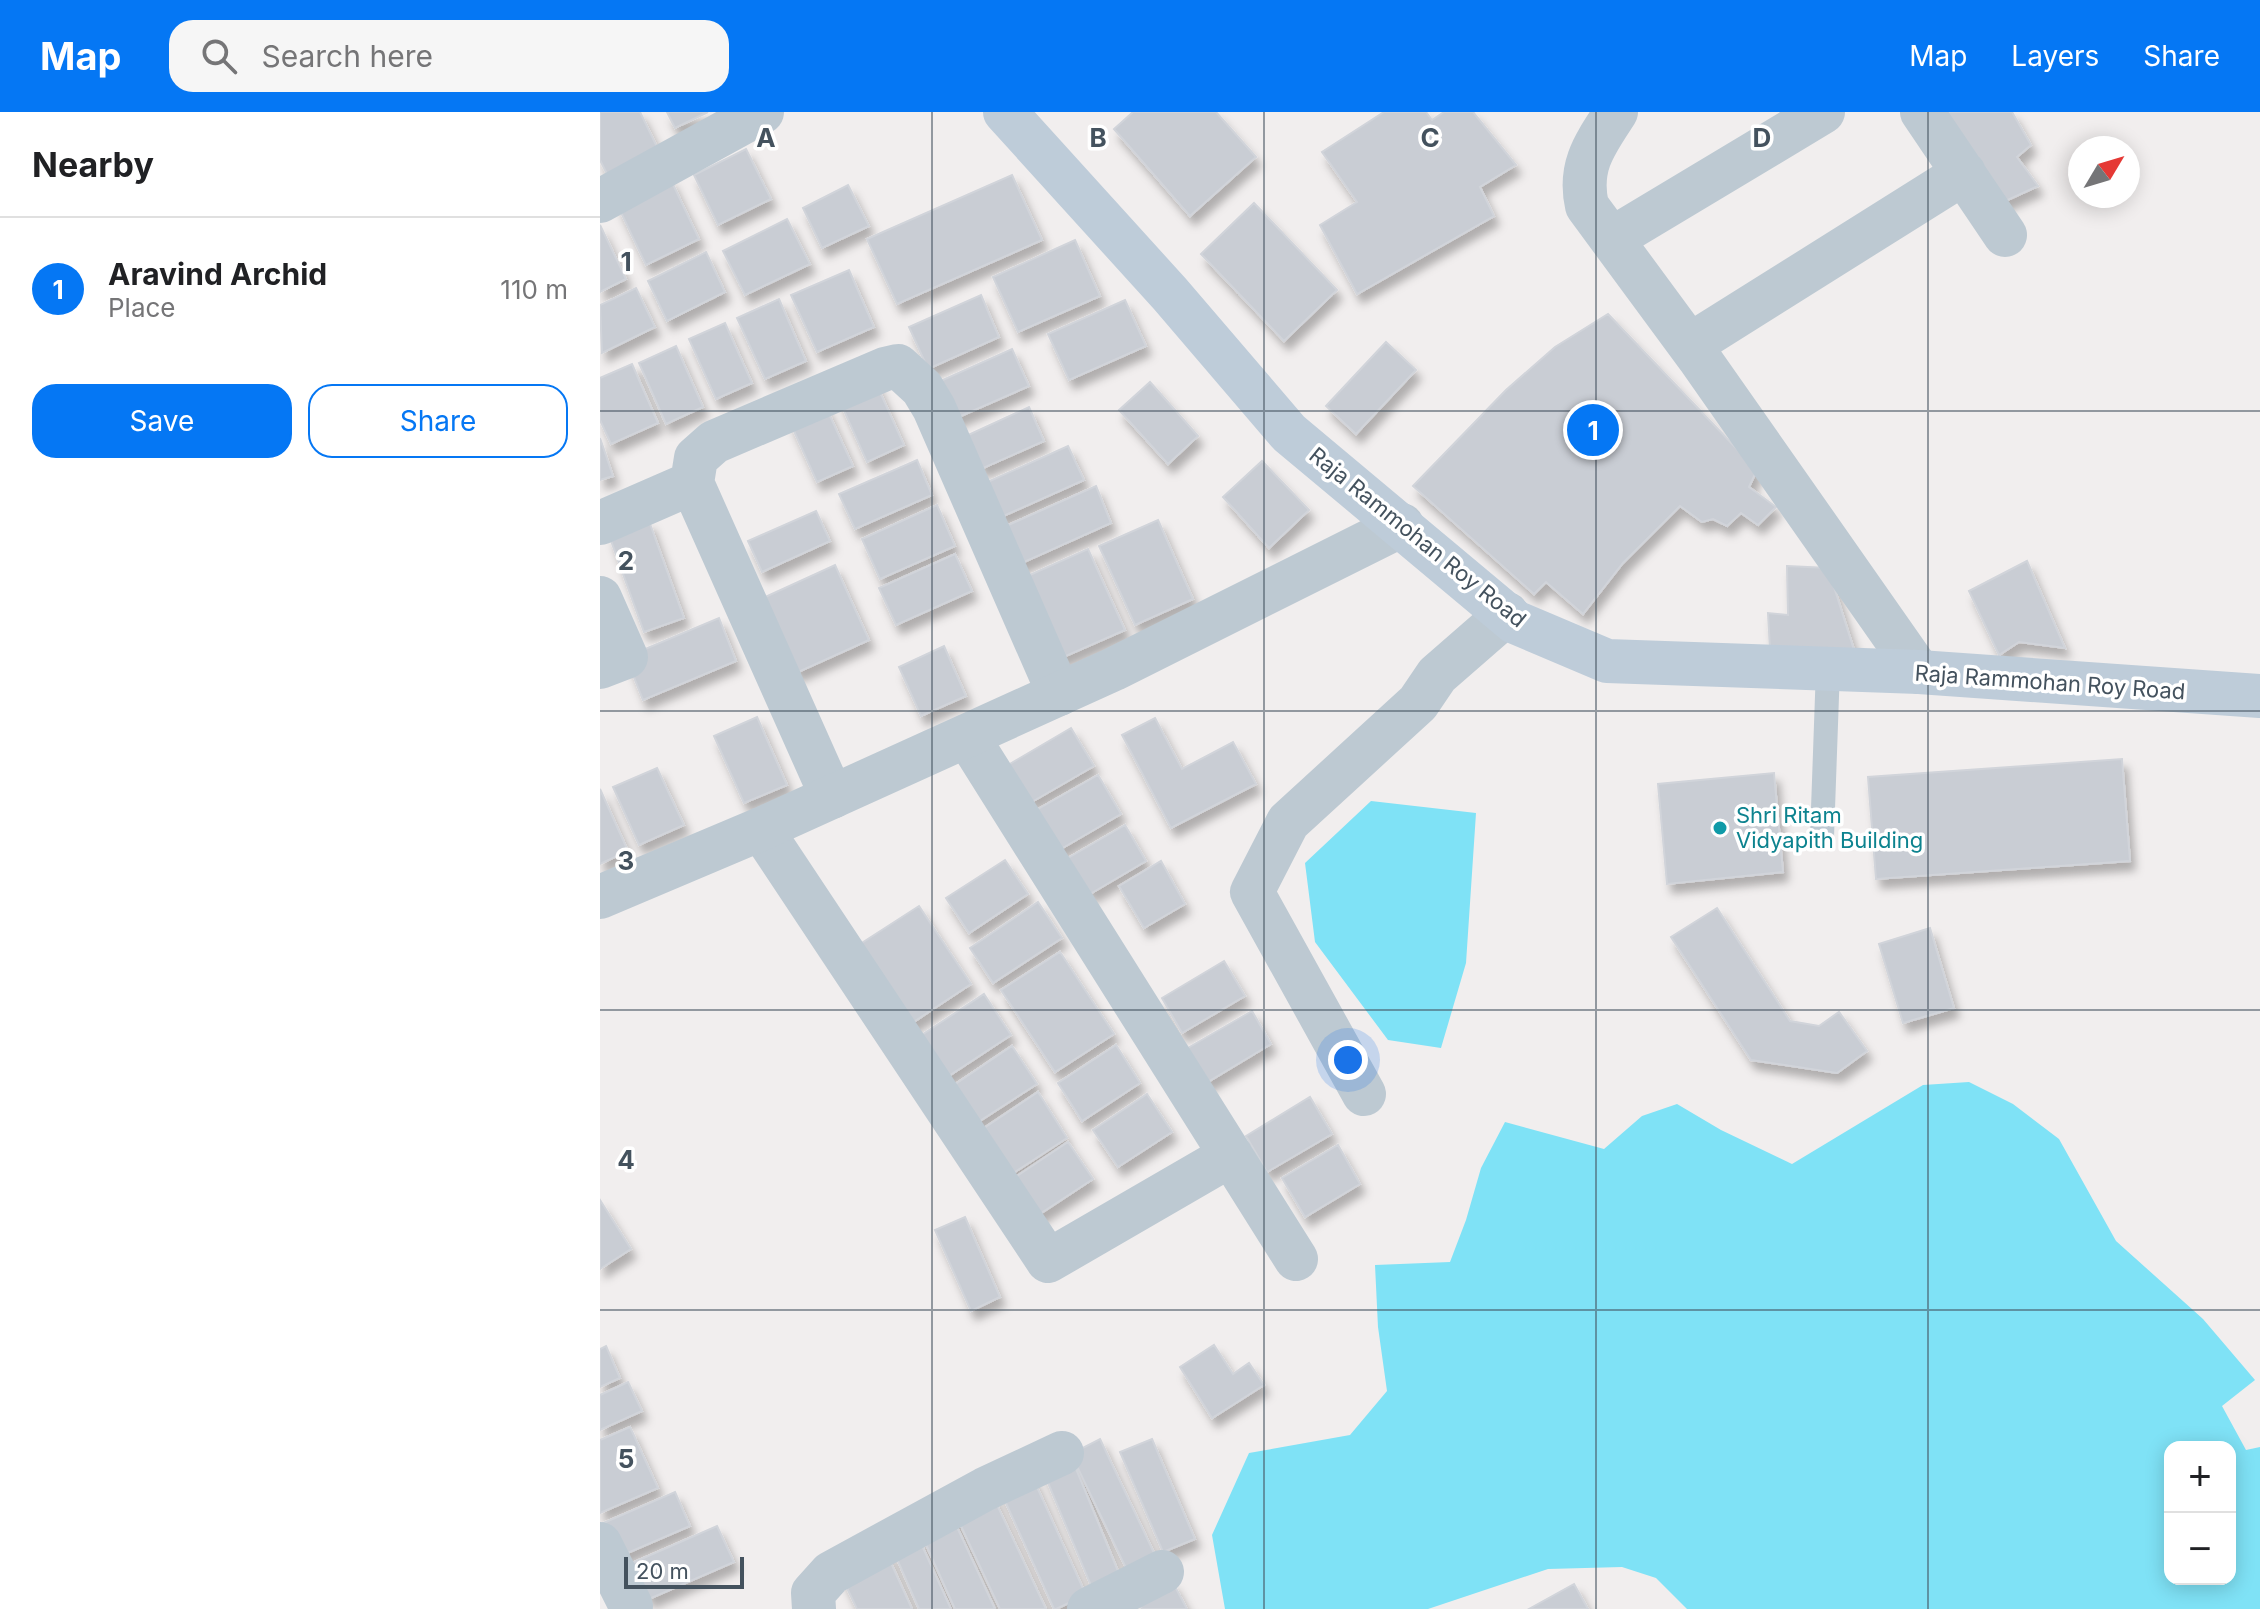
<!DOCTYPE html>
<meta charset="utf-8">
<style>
:root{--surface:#fff;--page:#f6f6f6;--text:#202124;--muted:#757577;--line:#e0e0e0;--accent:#0577f4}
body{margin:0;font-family:Inter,sans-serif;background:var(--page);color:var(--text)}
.controls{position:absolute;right:24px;bottom:24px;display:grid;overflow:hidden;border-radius:16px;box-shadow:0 4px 20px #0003}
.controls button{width:72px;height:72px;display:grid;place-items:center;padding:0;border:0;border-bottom:2px solid var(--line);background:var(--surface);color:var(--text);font:40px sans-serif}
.compass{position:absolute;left:1468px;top:24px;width:72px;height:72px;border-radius:50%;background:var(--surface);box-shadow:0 4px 20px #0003;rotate:52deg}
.scale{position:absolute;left:24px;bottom:20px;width:120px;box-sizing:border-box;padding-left:8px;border:4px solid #44525e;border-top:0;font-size:22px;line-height:28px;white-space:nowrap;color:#44525e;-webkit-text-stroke:6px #fff;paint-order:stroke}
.you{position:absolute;left:748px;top:948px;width:28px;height:28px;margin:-20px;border:6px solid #fff;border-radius:50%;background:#1a73e8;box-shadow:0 0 0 12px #1a73e833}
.badge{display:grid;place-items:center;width:52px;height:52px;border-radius:50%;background:var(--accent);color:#fff;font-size:26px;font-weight:700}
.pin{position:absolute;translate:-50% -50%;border:4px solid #fff;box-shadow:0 2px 8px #0006}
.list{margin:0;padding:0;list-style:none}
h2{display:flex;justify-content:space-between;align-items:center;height:104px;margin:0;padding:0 32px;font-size:34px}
h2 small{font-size:26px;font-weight:400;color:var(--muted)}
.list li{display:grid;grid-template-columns:52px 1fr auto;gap:24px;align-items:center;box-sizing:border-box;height:144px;padding:0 32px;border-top:2px solid var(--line)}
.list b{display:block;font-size:30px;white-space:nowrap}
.list p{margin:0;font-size:26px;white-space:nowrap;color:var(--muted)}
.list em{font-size:26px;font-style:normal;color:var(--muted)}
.actions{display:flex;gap:16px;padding:24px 32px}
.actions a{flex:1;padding:18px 0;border:2px solid var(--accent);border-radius:24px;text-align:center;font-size:28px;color:var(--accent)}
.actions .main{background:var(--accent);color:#fff}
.icon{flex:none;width:44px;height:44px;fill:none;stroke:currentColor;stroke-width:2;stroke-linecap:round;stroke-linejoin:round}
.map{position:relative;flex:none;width:1660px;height:1497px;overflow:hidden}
header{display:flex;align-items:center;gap:48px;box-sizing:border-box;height:112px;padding:0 40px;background:var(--accent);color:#fff}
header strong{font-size:38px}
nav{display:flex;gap:44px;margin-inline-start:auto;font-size:28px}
.search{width:560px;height:72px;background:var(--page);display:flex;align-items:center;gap:20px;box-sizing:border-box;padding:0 28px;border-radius:24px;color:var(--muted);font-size:30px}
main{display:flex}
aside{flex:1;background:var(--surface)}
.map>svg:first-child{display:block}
</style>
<header>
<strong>Map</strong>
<div class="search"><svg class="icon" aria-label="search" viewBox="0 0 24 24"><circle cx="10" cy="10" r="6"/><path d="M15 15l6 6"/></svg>Search here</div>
<nav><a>Map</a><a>Layers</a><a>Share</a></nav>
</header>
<main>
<aside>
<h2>Nearby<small></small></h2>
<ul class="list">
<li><span class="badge">1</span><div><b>Aravind Archid</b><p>Place</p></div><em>110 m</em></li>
</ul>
<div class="actions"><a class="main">Save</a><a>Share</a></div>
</aside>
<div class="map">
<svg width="1660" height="1497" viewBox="0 0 1660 1497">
<defs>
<filter id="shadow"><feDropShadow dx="5" dy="9" stdDeviation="4" flood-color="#0004"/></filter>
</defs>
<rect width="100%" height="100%" fill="#f1eeee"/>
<path fill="#7fe2f6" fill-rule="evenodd" d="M 771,689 L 876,701 L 866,851 L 841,936 L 788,928 L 715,830 L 705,751 Z
M 1369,970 L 1413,992 L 1459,1027 L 1516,1129 L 1603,1207 L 1655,1268 L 1622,1294 L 1646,1338 L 1660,1335 L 1660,1497 L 1087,1497 L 1056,1466 L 1022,1455 L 948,1457 L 828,1497 L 625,1497 L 612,1423 L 649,1341 L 750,1323 L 787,1279 L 778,1215 L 775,1153 L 850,1150 L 866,1108 L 881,1056 L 905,1010 L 1004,1037 L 1042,1004 L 1077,992 L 1121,1018 L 1192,1052 L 1323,973 ZM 1570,1335 L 1630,1335 L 1630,1467 L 1570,1467 Z"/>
<path fill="#c9cdd4" stroke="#d1d4da" stroke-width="2" filter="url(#shadow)" d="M 0,0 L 40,0 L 60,41 L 9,66 L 0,48 Z
M 67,0 L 108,0 L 75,16 Z
M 533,0 L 616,0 L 656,45 L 590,104 L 514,17 Z
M 784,0 L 826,0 L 832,8 L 844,0 L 873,0 L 916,53 L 880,75 L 894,104 L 757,182 L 720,113 L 757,90 L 722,40 Z
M 1346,0 L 1412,0 L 1431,33 L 1417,45 L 1438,74 L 1399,92 Z
M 146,37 L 171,87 L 118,113 L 94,63 Z
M 412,63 L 442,128 L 297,192 L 267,127 Z
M 70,66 L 99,127 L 46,153 L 17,92 Z
M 248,73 L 269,114 L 222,136 L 203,96 Z
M 654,91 L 737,178 L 684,229 L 601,142 Z
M 187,107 L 210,152 L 145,183 L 123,139 Z
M 0,113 L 26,167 L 0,180 Z
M 475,128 L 500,184 L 418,220 L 393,165 Z
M 106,140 L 125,180 L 67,209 L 48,169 Z
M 249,158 L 274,215 L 217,240 L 191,183 Z
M 36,176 L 55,215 L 2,241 L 0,193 Z
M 381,183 L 399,225 L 328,257 L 309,215 Z
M 179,187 L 206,249 L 165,267 L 137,206 Z
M 525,188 L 546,234 L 469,268 L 448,222 Z
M 1008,202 L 1157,358 L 1149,375 L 1176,395 L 1158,413 L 1141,401 L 1127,414 L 1113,407 L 1102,410 L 1080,394 L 1023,451 L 983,502 L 946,470 L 934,482 L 813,374 L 906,278 L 955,235 Z
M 125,211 L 152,271 L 116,287 L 89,227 Z
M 786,230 L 816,258 L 756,322 L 726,294 Z
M 76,234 L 103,295 L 66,312 L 39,251 Z
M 412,237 L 429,274 L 352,308 L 336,271 Z
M 32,252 L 58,311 L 11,332 L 0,308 L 0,266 Z
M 275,269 L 304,333 L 267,350 L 238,285 Z
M 550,270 L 598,324 L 568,352 L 519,298 Z
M 225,293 L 253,354 L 217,370 L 189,308 Z
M 429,295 L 444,329 L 381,357 L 366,324 Z
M 0,326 L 13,364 L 0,368 Z
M 468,334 L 484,368 L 399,406 L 383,372 Z
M 317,348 L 332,383 L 255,417 L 239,382 Z
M 662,349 L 709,398 L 669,436 L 623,385 Z
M 496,374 L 511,411 L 413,455 L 397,418 Z
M 337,393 L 355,434 L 280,467 L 262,427 Z
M 216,399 L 230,429 L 162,460 L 148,429 Z
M 558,408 L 593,487 L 535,513 L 499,434 Z
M 49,409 L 84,506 L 44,520 L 9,423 Z
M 488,437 L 525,518 L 459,547 L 423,466 Z
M 355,442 L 372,479 L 296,513 L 279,476 Z
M 1427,449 L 1465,536 L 1419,530 L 1399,543 L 1369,479 Z
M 235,453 L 269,528 L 196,561 L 163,486 Z
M 1187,454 L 1228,456 L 1255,541 L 1170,537 L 1168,501 L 1188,503 Z
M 119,506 L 136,549 L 43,588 L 26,545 Z
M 344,534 L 366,584 L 321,604 L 299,555 Z
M 157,605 L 187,673 L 144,691 L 114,624 Z
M 555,606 L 582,657 L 633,630 L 656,672 L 571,716 L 522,623 Z
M 471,616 L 494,654 L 430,691 L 408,653 Z
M 1522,647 L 1530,749 L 1276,767 L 1268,665 Z
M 57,656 L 84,713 L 39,733 L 13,675 Z
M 1174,661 L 1183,760 L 1067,772 L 1058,672 Z
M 498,663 L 521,702 L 454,741 L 431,701 Z
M 0,677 L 28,739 L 0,752 Z
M 525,713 L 546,749 L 490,782 L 468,746 Z
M 405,748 L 428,782 L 369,821 L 346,786 Z
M 561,749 L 585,792 L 544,816 L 519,774 Z
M 438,790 L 462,826 L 393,871 L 370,836 Z
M 319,794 L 371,872 L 306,915 L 254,836 Z
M 1117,796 L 1190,909 L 1219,914 L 1239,900 L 1267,939 L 1237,961 L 1151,948 L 1071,825 Z
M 1330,816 L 1354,896 L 1303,911 L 1279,832 Z
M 460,840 L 514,922 L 455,960 L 401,878 Z
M 624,849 L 645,884 L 582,921 L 562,886 Z
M 384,882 L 411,923 L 335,973 L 308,932 Z
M 652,899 L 671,932 L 606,971 L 586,937 Z
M 516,933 L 540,971 L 482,1009 L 458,971 Z
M 412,934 L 437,972 L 375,1012 L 351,975 Z
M 438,980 L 467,1026 L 401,1069 L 372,1024 Z
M 547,982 L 572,1020 L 518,1055 L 493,1018 Z
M 710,985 L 732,1022 L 667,1060 L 646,1024 Z
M 468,1030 L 493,1067 L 429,1109 L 405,1072 Z
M 738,1033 L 760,1072 L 705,1105 L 682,1066 Z
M 0,1088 L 31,1137 L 0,1157 Z
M 365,1105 L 400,1185 L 371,1199 L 335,1118 Z
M 614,1233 L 633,1262 L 649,1251 L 664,1273 L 612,1306 L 580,1255 Z
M 6,1234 L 20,1266 L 0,1275 L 0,1237 Z
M 28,1270 L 42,1299 L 0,1318 L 0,1283 Z
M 30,1315 L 58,1376 L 0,1401 L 0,1328 Z
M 500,1327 L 555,1443 L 526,1456 L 471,1342 Z
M 552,1327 L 595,1427 L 563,1440 L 520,1340 Z
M 470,1342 L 520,1464 L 492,1476 L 441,1354 Z
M 432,1364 L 486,1483 L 456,1497 L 454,1497 L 400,1378 Z
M 75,1380 L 90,1414 L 16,1446 L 1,1412 Z
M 391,1380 L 446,1497 L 400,1497 L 353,1397 Z
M 351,1402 L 395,1497 L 355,1497 L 319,1417 Z
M 117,1414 L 134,1450 L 49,1487 L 32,1451 Z
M 319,1427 L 351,1497 L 319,1497 L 293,1438 Z
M 286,1440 L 312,1497 L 257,1497 L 240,1461 Z
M 572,1469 L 587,1497 L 542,1497 L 537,1488 Z
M 974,1472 L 988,1497 L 929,1497 Z"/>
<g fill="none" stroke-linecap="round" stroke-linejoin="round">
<path stroke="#bdc9d2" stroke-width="24" d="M 1222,725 L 1228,556"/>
<path stroke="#bdc9d2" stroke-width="44" d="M 1016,0 C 995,32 978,54 987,94 L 1099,246 L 1319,560
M 1322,0 L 1405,123
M 0,89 L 162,0
M 1013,126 L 1223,0
M 1090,233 L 1364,61
M 92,371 L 232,685
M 0,411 L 92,371 L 96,346 L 114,330 L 285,257 L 298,254 L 322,276 L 334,296 L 459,582
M 0,486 L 26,545 L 0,555
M 367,624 L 696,1147
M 161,717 L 448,1149 L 631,1043
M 764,982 L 652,780 L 688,710 L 818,591 L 837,563 L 907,502
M 0,1432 L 31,1494
M 214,1497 L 213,1481 L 231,1461 L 385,1377 L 462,1341
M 489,1497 L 562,1460"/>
<path stroke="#bdc9d2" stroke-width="44" d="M 0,785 L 161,717 L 514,557 L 802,413"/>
<path stroke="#beccd9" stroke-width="44" d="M 405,0 L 570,182 L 689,321 L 915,510 L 1007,549 L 1319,560 L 1660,584"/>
</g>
<path fill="none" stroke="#44525e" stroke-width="2" stroke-opacity="0.55" d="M 332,0 L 332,1497M 664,0 L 664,1497M 996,0 L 996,1497M 1328,0 L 1328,1497M 0,299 L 1660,299M 0,599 L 1660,599M 0,898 L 1660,898M 0,1198 L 1660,1198"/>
<circle fill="#0f9aa8" stroke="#fff" stroke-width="3" cx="1120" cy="716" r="8"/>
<g text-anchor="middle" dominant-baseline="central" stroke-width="7" stroke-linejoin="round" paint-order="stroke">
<g font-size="22" fill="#44525e" stroke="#fff">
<text transform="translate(818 425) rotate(39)">Raja Rammohan Roy Road</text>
<text transform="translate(1450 570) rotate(4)">Raja Rammohan Roy Road</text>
</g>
<g font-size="22" fill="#0d838f" stroke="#fff" text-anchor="start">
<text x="1136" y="703">Shri Ritam<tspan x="1136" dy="25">Vidyapith Building</tspan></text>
</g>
</g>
<g font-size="26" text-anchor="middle" font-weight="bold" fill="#44525e" stroke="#fff" stroke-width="7" stroke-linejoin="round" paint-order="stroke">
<text x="166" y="35">A</text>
<text x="498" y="35">B</text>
<text x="830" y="35">C</text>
<text x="1162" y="35">D</text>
<text x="26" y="159">1</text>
<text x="26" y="458">2</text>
<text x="26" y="758">3</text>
<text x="26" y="1057">4</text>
<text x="26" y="1356">5</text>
</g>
</svg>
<div class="controls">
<button>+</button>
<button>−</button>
</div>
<svg class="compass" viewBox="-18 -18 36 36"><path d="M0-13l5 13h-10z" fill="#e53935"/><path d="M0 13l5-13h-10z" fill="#757577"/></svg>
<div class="scale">20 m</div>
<div class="you"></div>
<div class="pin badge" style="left:993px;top:318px">1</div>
</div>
</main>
